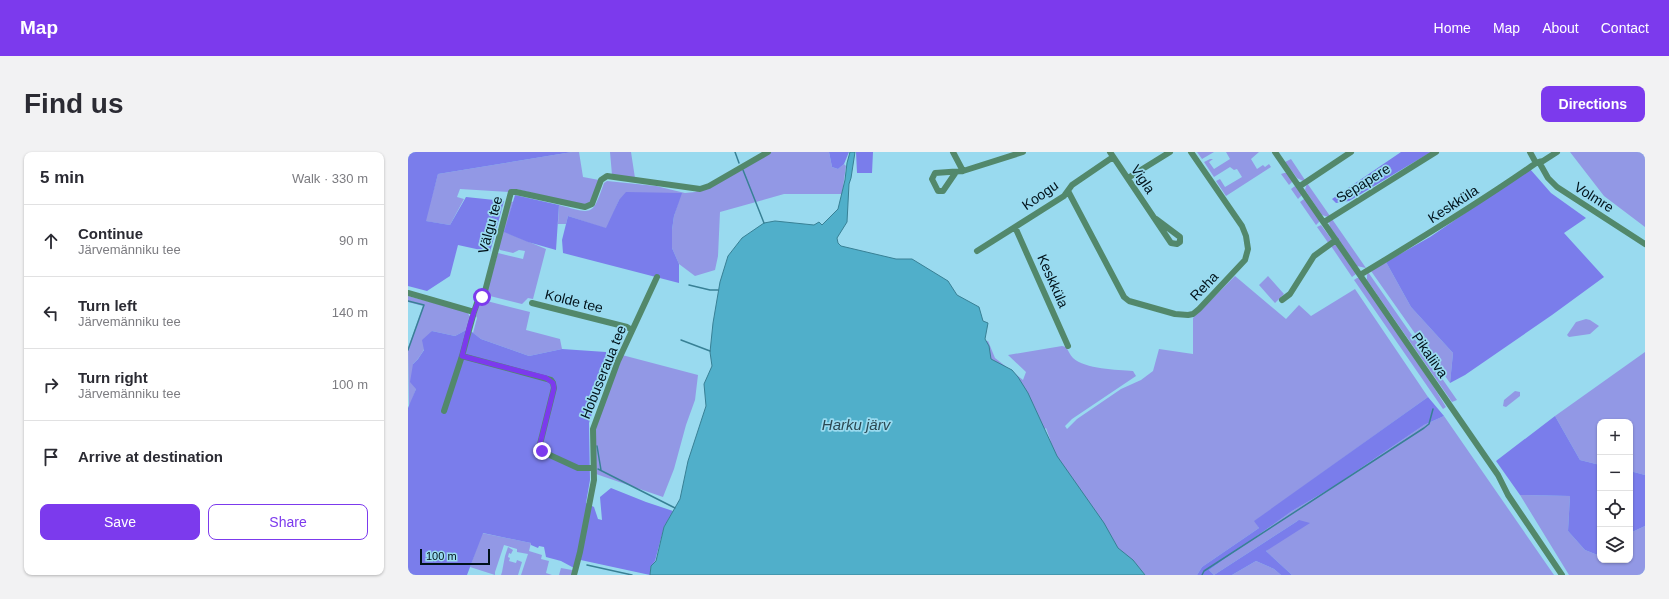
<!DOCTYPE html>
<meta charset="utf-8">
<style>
:root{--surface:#fff;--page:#f2f2f3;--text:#2b2b33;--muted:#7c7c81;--line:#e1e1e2;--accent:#7c3aed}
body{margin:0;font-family:Arial,sans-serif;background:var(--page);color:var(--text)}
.controls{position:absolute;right:12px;bottom:12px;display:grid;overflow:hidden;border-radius:8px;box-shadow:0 1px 3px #0004}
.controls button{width:36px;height:36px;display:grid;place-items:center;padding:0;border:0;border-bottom:1px solid var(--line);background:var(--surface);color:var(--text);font:20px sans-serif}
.scale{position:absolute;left:12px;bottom:10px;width:70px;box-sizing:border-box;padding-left:4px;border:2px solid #00121a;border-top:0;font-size:11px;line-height:14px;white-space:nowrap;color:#00121a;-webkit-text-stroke:3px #99daef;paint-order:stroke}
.stop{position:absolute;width:12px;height:12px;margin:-9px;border:3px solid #7c3aed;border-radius:50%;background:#fff}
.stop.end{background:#7c3aed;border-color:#fff;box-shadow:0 1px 4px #0008}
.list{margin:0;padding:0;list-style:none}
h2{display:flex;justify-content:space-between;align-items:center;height:52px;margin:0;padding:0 16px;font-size:17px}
h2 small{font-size:13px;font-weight:400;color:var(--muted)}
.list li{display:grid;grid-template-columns:26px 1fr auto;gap:12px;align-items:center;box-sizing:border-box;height:72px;padding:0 16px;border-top:1px solid var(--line)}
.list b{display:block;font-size:15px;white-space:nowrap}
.list p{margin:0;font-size:13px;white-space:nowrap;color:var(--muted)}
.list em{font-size:13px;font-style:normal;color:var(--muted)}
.actions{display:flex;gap:8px;padding:12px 16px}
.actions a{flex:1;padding:9px 0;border:1px solid var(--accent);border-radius:8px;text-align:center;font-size:14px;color:var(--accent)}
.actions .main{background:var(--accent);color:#fff}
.icon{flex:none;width:22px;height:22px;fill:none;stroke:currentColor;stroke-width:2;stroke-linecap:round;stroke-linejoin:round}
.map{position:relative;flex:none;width:1237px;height:423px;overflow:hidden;border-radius:8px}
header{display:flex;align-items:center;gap:24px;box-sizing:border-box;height:56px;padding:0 20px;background:var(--accent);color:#fff}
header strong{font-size:19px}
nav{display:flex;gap:22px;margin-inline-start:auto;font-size:14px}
.intro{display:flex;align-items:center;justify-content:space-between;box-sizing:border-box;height:96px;padding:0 24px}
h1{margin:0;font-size:28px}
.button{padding:10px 18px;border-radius:8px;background:var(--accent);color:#fff;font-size:14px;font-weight:700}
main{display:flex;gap:24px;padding:0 24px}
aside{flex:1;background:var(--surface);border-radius:8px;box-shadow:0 1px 3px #0004}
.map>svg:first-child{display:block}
</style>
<header>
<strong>Map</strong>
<nav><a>Home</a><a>Map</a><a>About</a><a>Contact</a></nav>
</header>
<div class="intro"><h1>Find us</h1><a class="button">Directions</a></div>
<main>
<aside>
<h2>5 min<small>Walk · 330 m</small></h2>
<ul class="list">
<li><svg class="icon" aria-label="ahead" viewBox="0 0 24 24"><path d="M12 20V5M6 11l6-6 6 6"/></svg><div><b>Continue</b><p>Järvemänniku tee</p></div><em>90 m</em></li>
<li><svg class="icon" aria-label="left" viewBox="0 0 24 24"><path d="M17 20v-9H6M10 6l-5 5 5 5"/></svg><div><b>Turn left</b><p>Järvemänniku tee</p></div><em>140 m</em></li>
<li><svg class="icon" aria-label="right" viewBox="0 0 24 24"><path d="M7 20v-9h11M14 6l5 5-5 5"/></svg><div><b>Turn right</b><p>Järvemänniku tee</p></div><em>100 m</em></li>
<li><svg class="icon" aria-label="arrive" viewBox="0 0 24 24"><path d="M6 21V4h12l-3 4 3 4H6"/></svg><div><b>Arrive at destination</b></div></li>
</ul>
<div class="actions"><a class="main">Save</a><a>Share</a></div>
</aside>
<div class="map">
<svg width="1237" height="423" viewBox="0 0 1237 423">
<rect width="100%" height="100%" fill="#99daef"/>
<path fill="#9298e5" d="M 164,0 L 171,0 L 175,25 L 191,28 L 182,51 L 175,53 L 108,37 L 104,37 L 101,40 L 52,37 L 49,45 L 56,47 L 42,73 L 17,69 L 30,22 Z
M 202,0 L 223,0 L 227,26 L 204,23 Z
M 362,0 L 421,0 L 424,15 L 430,17 L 436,12 L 438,14 L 434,42 L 376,42 L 312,60 L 310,104 L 307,118 L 287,124 L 271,112 L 264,96 L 264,78 L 266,64 L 273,41 L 211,48 L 199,77 L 160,64 L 158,72 L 150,72 L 151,53 C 185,62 184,65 196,31 L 199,29 L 248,34 L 277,41 L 287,40 Z
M 789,0 L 806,0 L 794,7 Z
M 818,0 L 851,0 L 843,7 L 849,17 L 855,13 L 857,15 L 861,12 L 863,15 L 818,44 L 808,29 L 812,27 L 817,35 L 834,25 L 829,17 L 826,18 L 822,15 L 806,25 L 796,10 L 802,7 L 805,7 L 801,10 L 806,17 L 822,7 Z
M 1162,0 L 1237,0 L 1237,75 L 1196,44 Z
M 883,7 L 897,28 L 895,29 L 889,26 L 877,10 Z
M 876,21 L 880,21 L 885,29 L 881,33 L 873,22 Z
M 899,31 L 922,64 L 920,65 L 914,63 L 897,38 Z
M 887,34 L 894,43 L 890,47 L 883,37 Z
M 896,47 L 898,47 L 912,67 L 911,70 L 908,73 L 892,50 Z
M 102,49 L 105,50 L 97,80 L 138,97 L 125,147 L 120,146 L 114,152 L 78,143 L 90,101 L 115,107 L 117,99 L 111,98 L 105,101 L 92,98 L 90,96 Z
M 924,67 L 958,116 L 949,114 L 922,75 L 921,70 Z
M 913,73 L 924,88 L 921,92 L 909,75 Z
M 925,93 L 928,93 L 948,122 L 944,125 L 923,94 Z
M 978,110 L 1003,155 L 1045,201 L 1042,231 L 963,119 Z
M 960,120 L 1049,248 L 1044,250 L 959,128 L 959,123 Z
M 827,124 L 878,167 L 891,153 L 903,164 L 947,137 L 1020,245 L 847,369 L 851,376 L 794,415 L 789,423 L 737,423 L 721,405 L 732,420 L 673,357 L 637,280 L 643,290 L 638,276 L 633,280 L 589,231 L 576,190 L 580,189 L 587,206 L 615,228 L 618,220 L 600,203 L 654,194 L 658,195 C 660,198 662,203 665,206 C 677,217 709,218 725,219 L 728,224 L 664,267 L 657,274 L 659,277 L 669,267 L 713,237 L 733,228 L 745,219 L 751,197 L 785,202 L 785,166 Z
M 860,124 L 876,142 L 867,151 L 851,133 Z
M 949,126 L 952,126 L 1025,234 L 1038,255 L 1035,257 L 946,128 Z
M 0,144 L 59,160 L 63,166 L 60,177 L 47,184 L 24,179 C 19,191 15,203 5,212 L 8,237 L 1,256 L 0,196 L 15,154 L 0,150 Z
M 75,148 L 122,160 L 118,178 L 152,187 L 154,197 L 121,204 L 73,187 L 65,181 L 69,166 L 68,164 L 72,149 Z
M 1178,167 L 1182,168 L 1191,174 L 1182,182 L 1161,185 L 1159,183 L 1168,170 Z
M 1237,200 L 1237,323 L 1222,319 L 1222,270 L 1192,270 L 1192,313 L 1172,308 L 1147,264 Z
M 214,203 L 290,223 L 287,248 L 278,273 L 266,317 L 255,345 L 188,322 L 187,278 Z
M 1107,239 L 1112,240 L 1112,244 L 1098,255 L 1095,254 L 1096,248 Z
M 1036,264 L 1146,423 L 884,423 L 858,399 L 891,368 L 806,423 L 801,418 L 884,359 L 925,335 L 1016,273 Z
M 1112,343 L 1162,344 L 1160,379 L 1177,398 L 1192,404 L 1192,408 L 1222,408 L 1222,381 L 1237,374 L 1237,423 L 1161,423 Z
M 74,381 L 123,391 L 121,399 L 134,403 L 133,407 L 141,409 L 138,421 L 144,423 L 113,423 L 120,402 L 109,400 L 109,397 L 96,393 L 87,420 L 87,423 L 62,415 Z
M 100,395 L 105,398 L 103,402 L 101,401 L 100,405 L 102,406 L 101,409 L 108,411 L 109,408 L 114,410 L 110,423 L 90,423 L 93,423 L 94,420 L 97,404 Z
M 848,409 L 866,417 L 873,423 L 824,423 Z
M 153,416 L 164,418 L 164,423 L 151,423 Z"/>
<path fill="#7a7deb" d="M 0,0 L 164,0 L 30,22 L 18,69 L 42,73 L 58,45 L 96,49 L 82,100 L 50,93 L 42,124 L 19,139 L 0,134 Z
M 421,0 L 441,0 L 436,12 L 430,17 L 424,15 Z
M 448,0 L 465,0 L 464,21 L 449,21 Z
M 993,0 L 1023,0 L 941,49 L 928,51 L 924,47 Z
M 1122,17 L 1143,41 L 1178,66 L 1156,81 L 1196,125 L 1144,163 L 1057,223 L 1042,231 L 1045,201 L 1003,155 L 978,110 L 1022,85 Z
M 218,40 L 274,41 L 266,64 L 264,78 L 264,96 L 271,112 L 271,131 L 155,101 L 154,88 L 160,64 L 198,76 L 211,48 Z
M 107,43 L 151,53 L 148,98 L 120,90 L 96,80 Z
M 60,177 L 73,187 L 121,204 L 154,197 L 198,200 L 198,218 L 181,271 L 182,328 L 178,351 L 186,355 L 190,367 L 194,368 L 192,345 L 203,336 L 238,350 L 265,359 L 256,375 L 247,409 L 243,414 L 242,423 L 168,407 L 166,416 L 153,409 L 138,405 L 136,395 L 131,394 L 130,396 L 123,393 L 123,391 L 75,381 L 59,423 L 0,423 L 0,256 L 8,237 L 2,230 L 5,212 L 10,207 L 16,198 L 14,188 L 24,179 L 47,184 Z
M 1020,245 L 1036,264 L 1016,273 L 925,335 L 884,359 L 801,418 L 806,423 L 891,368 L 902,371 L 858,399 L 884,423 L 873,423 L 866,417 L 848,409 L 824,423 L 789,423 L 794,415 L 851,376 L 846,369 Z
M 1147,264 L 1172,308 L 1192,313 L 1192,404 L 1177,398 L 1160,379 L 1162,344 L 1112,343 L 1088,309 Z
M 1222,319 L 1237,323 L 1237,374 L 1222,381 Z"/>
<path fill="#50afca" stroke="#388095" d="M 442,0 L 447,0 L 443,26 L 441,32 L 439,70 L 429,86 L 430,91 L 433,94 L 488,107 L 504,107 L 540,129 L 549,143 L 571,155 L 575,169 L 580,171 L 577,187 L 581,194 L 583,207 L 604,218 L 610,225 L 620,241 L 649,304 L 696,371 L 710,396 L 725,408 L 737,423 L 242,423 L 243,414 L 248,409 L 256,375 L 272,347 L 280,309 L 298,254 L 296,232 L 304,214 L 302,200 L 305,171 L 312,130 L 320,104 L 334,86 L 356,71 L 367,69 L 406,73 L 411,70 L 414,73 L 430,57 L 437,28 L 439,11 Z"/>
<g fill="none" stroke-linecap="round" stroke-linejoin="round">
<path stroke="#388095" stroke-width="1.5" d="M 327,0 L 331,11
M 335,18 L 356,71
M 281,133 L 302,138 L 310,138
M 0,149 L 16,153 L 0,198
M 273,188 L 302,199
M 189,294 L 193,318
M 190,317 L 267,356
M 179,413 L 224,423
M 794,423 L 796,419 L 1016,276 L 1021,272 L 1025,257"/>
<path stroke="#52886b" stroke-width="6" d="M 545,0 L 555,19
M 702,0 L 763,91 L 769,92 L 772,90 L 772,85 L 748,67
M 867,0 L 1090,323 L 1100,343 L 1154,423
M 1122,0 L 1128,11
M 1131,10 L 1140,26 L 1149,35 L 1237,92
M 548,20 L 535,39 L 530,39 L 524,27 L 527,21 L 555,19 L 615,0
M 720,26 L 762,0
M 892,34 L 943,0
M 660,39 L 716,145 L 721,149 L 767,162 L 780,163 L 785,162 L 791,157 L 837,108 L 840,97 L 838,84 L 834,74 L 783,0
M 916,70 L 1028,0
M 607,75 L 660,194
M 569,99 L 656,44 L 664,33 L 705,5
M 952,123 C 1012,87 1071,51 1128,11 L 1135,9 L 1149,0
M 0,141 L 66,160 L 70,148 L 76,143 L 103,40 L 108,40 L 177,55 L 184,52 L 193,28 L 199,24 L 292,37 L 301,34 L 360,0
M 874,148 L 882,142 L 906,104 L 928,88
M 124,151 L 219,175 L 224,178
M 66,160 L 54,204 L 143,228 L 145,231 L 146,236 L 132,292 L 133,299 L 170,316 L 185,316
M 36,259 L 54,204
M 166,423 L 172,400 L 186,328 L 185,277 L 210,209 L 249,125"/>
</g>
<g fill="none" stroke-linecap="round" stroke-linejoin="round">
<path stroke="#7c3aed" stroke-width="5" d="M 74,145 C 66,150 57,193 54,204 L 138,226 L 145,231 L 146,236 L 132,292 L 134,299"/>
</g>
<g text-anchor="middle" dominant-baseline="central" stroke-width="3.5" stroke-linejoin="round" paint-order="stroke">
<g font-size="14" fill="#00121a" stroke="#99daef">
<text transform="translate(735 27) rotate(56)">Vigla</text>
<text transform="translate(955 31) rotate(-32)">Sepapere</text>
<text transform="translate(632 43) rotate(-35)">Koogu</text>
<text transform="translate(1186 45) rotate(32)">Volmre</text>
<text transform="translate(1045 52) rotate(-33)">Keskküla</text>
<text transform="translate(82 73) rotate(-75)">Välgu tee</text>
<text transform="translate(645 129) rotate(66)">Keskküla</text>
<text transform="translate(796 134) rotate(-46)">Reha</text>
<text transform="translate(166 149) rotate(14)">Kolde tee</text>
<text transform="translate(1022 203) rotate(55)">Pikaliiva</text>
<text transform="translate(195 220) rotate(-68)">Hobuseraua tee</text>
</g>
<g font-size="15" font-style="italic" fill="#2c4953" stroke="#99daef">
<text x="448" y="272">Harku järv</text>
</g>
</g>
</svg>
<div class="controls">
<button>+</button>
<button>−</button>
<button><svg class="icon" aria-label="locate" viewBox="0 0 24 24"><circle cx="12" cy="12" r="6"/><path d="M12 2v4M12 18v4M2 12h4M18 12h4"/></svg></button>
<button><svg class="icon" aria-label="layers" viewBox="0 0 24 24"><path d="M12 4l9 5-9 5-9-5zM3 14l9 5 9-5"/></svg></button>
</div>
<div class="scale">100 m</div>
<div class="stop" style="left:74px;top:145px"></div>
<div class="stop end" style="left:134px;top:299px"></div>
</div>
</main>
